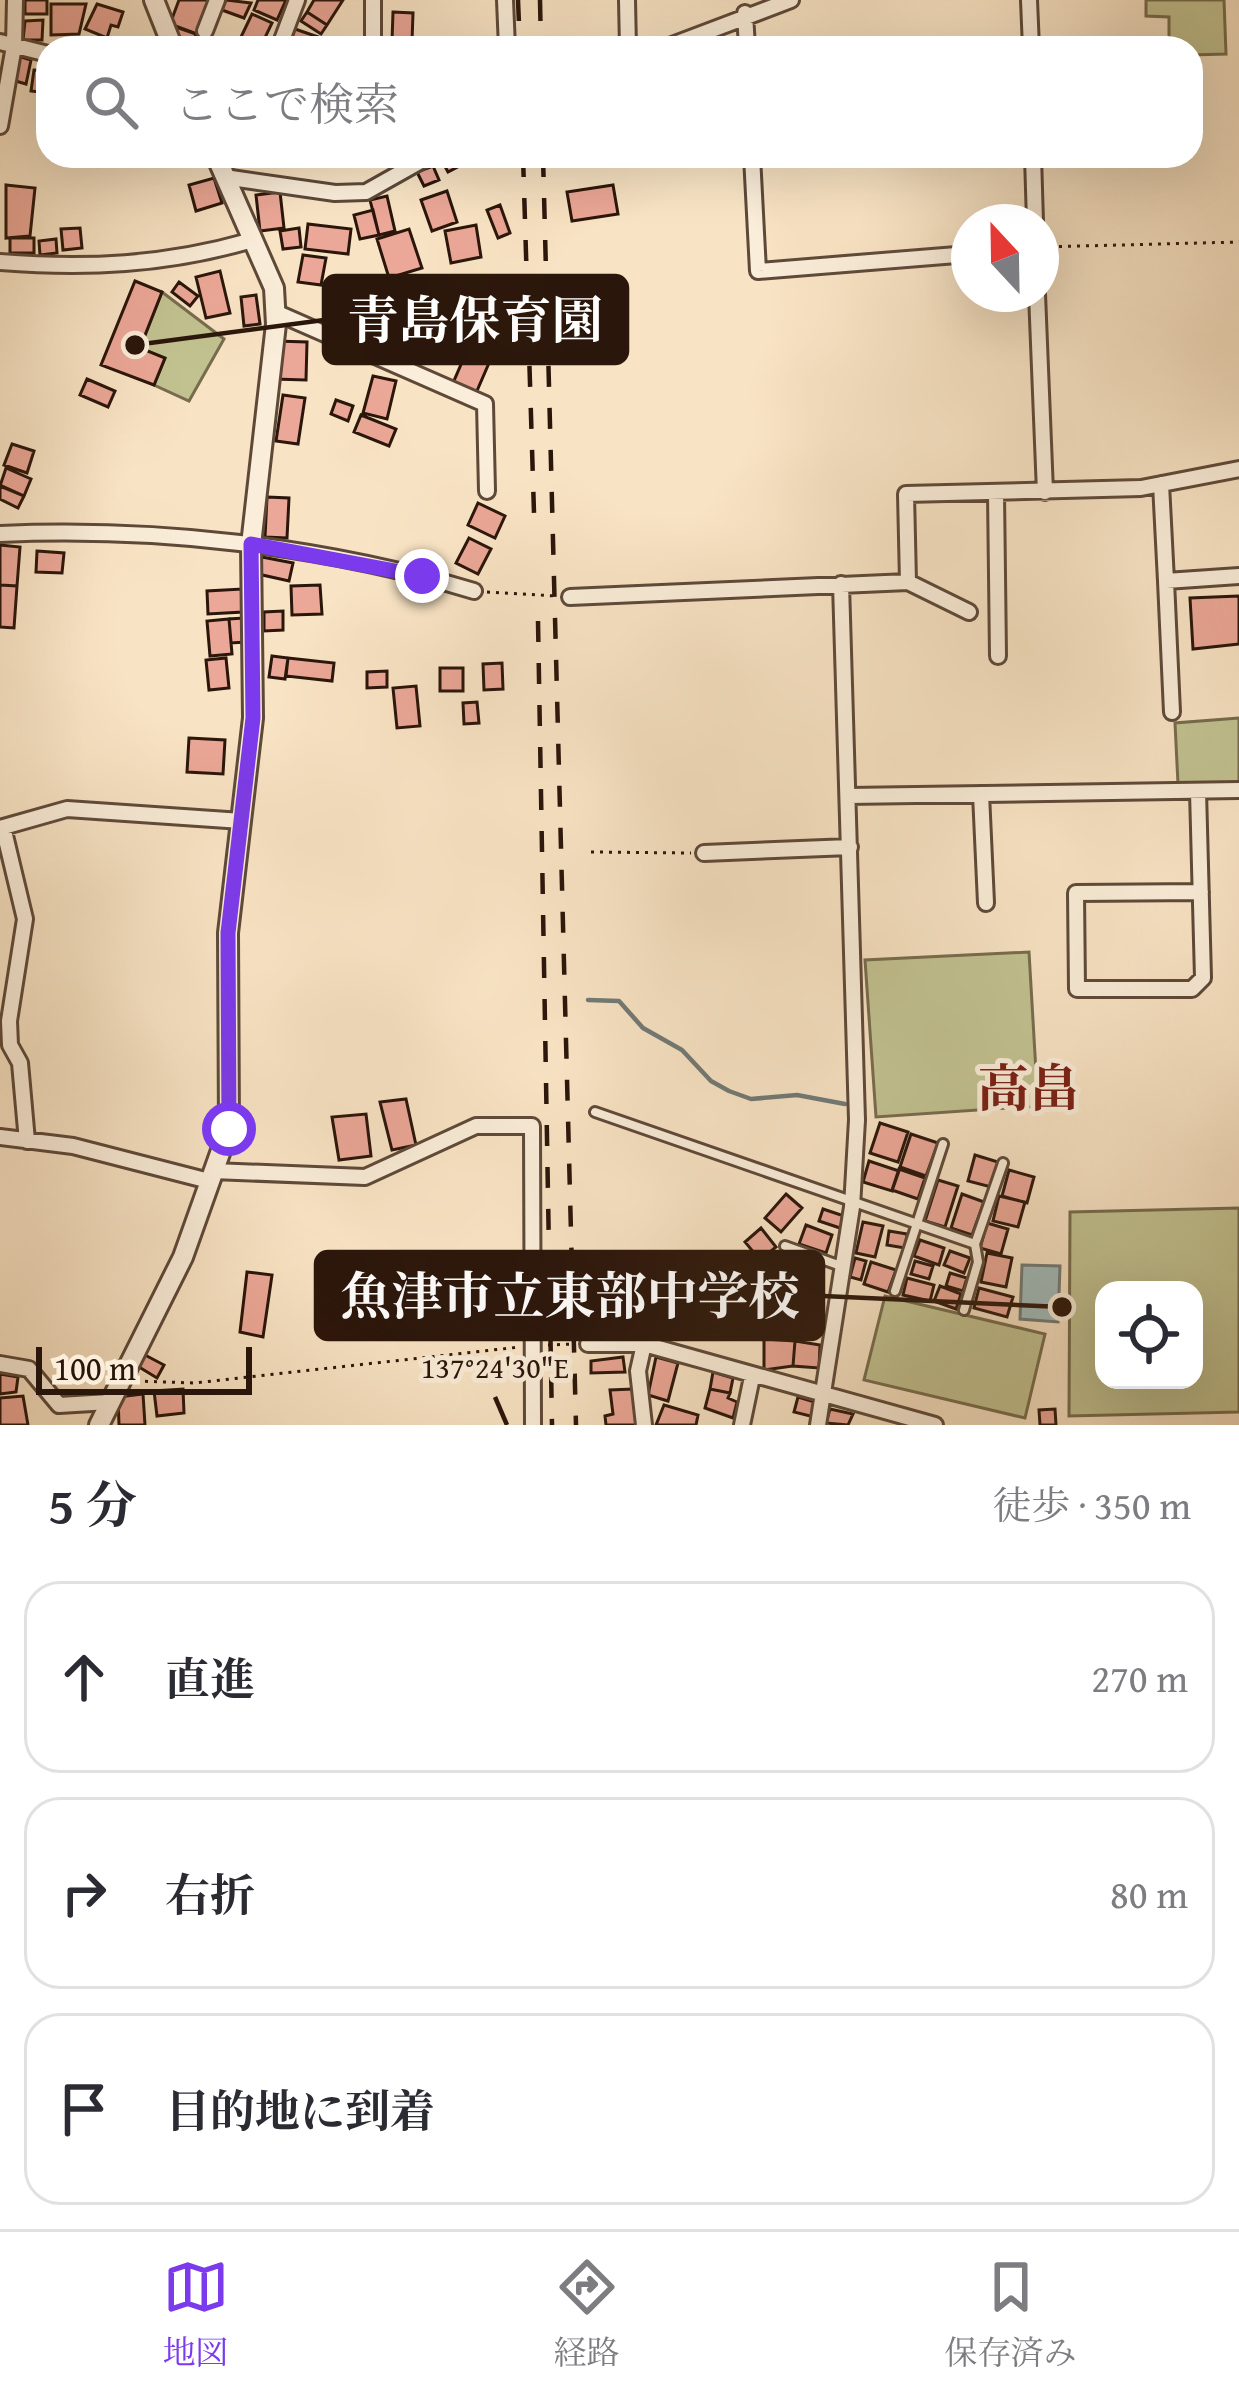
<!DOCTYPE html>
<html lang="ja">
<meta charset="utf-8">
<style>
:root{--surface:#fff;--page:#f2f2f3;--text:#2b2b33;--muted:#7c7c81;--line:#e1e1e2;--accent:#7c3aed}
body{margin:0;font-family:"Gentium Book Plus","Noto Serif JP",serif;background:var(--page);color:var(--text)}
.controls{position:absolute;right:36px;bottom:36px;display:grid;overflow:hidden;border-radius:24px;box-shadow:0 12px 48px #0002}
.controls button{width:108px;height:108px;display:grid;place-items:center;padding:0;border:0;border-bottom:3px solid var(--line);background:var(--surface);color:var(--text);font:60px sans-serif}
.compass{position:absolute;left:951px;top:204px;width:108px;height:108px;border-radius:50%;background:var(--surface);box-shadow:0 12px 48px #0002;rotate:338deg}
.scale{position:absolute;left:36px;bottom:30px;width:216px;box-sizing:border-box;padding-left:12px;border:6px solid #2b160b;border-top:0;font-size:33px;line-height:42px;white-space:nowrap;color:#2b160b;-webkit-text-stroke:9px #faedd9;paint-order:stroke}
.stop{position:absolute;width:36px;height:36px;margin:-27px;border:9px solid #7c3aed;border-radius:50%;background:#fff}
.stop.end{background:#7c3aed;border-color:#fff;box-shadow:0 3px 12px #0008}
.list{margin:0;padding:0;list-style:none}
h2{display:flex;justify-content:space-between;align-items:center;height:156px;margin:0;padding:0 48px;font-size:51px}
h2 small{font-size:39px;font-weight:400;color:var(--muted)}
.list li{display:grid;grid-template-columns:78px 1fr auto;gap:36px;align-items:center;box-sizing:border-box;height:192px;margin:0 24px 24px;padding:0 24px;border:3px solid var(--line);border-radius:36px}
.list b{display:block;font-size:45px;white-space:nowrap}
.list em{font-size:39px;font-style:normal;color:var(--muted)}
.icon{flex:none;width:66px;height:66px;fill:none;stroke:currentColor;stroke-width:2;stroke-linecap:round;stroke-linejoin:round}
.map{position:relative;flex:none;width:1239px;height:1425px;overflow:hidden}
.search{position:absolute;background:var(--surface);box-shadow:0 12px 48px #0002;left:36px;right:36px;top:36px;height:132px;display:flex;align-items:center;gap:30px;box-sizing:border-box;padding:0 42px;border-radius:36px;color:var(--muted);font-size:45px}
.sheet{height:804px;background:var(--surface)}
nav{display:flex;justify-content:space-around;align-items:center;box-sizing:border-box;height:168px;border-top:3px solid var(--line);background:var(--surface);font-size:33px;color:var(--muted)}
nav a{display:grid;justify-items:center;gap:6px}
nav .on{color:var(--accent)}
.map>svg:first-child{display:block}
</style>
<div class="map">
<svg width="1239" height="1425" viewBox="0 0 1239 1425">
<rect width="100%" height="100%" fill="#f8e3c4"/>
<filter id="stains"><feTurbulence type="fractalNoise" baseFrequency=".00167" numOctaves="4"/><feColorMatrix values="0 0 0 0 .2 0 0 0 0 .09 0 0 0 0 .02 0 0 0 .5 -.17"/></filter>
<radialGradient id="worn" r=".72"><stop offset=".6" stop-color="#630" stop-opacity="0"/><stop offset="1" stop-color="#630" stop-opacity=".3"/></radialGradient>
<path fill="#c2c291" stroke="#766c4e" stroke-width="3" fill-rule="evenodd" d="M 1146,0 L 1224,0 L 1226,54 L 1191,55 L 1191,48 L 1169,48 L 1169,17 L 1146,16 Z
M 162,292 L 224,339 L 189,401 L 154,385 L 165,358 L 140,348 Z
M 1239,718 L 1239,783 L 1178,784 L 1175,723 Z
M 1029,952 L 1038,1106 L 876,1117 L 865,960 Z
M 1239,1208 L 1239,1412 L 1069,1416 L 1070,1212 ZM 1104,1290 L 1194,1290 L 1194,1380 L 1104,1380 Z
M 885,1296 L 1045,1334 L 1025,1418 L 864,1380 Z"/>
<path fill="#a1bcbd" stroke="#727a76" stroke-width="3" d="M 1022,1265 L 1060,1266 L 1058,1322 L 1020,1319 Z"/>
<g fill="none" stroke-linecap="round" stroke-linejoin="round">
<path stroke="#727a76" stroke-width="4.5" d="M 588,1000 L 619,1001 L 643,1028 L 682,1050 L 711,1081 L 729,1091 L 751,1099 L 797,1095 L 845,1104"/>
</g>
<path fill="#eba797" stroke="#2b160b" stroke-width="3" d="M 25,0 L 47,0 L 47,14 L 25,14 Z
M 179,0 L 209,0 L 197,34 L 170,24 Z
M 226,0 L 251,3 L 244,18 L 222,10 Z
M 258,0 L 286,0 L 277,20 L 254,10 Z
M 314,0 L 343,0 L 327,25 L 307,12 Z
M 51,4 L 86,4 L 79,34 L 51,35 Z
M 97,4 L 123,12 L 118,27 L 111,25 L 107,38 L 85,29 Z
M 307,12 L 327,25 L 321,34 L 301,21 Z
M 393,12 L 413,13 L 412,42 L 392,41 Z
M 252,14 L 272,23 L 260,48 L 240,39 Z
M 43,20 L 42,40 L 23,40 L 25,21 Z
M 173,26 L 196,34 L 192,45 L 180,48 Z
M 295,29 L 321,38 L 317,48 L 290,43 Z
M 18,56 L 31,60 L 26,84 L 12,80 Z
M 34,70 L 48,71 L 48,93 L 31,91 Z
M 446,156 L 464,156 L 467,162 L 448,172 L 441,159 Z
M 433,166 L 439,180 L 424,186 L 417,172 Z
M 214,178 L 222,203 L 196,211 L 189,185 Z
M 6,185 L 35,188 L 30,236 L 6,238 Z
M 613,185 L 618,214 L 572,221 L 567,192 Z
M 447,191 L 457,222 L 432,231 L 421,200 Z
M 280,192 L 284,228 L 260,231 L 256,195 Z
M 387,196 L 395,231 L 379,235 L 370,200 Z
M 500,205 L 510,233 L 498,238 L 487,210 Z
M 373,210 L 379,235 L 360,239 L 354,215 Z
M 308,224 L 351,229 L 348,254 L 305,249 Z
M 476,225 L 481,257 L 451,263 L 445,231 Z
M 80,228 L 82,248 L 63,250 L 61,229 Z
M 299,228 L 301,247 L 283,249 L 280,231 Z
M 409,229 L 422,268 L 389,278 L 377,239 Z
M 10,238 L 34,238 L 34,253 L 10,253 Z
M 56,239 L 57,253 L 40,255 L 39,241 Z
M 303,255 L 326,258 L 321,285 L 298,282 Z
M 220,271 L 230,313 L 206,318 L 196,277 Z
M 135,281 L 162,292 L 140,348 L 165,358 L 154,385 L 101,365 Z
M 179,282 L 198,296 L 190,306 L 172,292 Z
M 256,295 L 260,324 L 244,326 L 241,297 Z
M 275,341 L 307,342 L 306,380 L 274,379 Z
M 466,353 L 489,363 L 476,393 L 453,383 Z
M 373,376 L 396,381 L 387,419 L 363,413 Z
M 87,379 L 115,391 L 108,407 L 80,395 Z
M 283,395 L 305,398 L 298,444 L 276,441 Z
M 336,400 L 353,406 L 348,421 L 331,414 Z
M 361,415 L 396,429 L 389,446 L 354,432 Z
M 12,444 L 34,451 L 27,473 L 4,465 Z
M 6,468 L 31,479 L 24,496 L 0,486 Z
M 0,485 L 24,496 L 18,508 L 0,499 Z
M 267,497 L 289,498 L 287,538 L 265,537 Z
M 478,503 L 505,516 L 495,538 L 468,525 Z
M 469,538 L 491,549 L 478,574 L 456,563 Z
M 0,545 L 20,547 L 17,586 L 0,585 Z
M 37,551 L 64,553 L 62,573 L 36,572 Z
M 262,557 L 293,563 L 289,581 L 258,574 Z
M 0,585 L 17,586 L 14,628 L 0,627 Z
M 320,585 L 322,614 L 292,615 L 291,586 Z
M 242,589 L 243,612 L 208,614 L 207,591 Z
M 1239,596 L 1239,644 L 1193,649 L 1190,598 Z
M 283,611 L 283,630 L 264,631 L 264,612 Z
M 244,618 L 246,642 L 231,643 L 229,619 Z
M 229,619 L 232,654 L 210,656 L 207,621 Z
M 272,656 L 288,658 L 285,679 L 269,677 Z
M 226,658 L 229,688 L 209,690 L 206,660 Z
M 288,658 L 334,663 L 332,681 L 286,676 Z
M 502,663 L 503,689 L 484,690 L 483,664 Z
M 440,668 L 463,668 L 463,691 L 440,691 Z
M 387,671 L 387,687 L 367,688 L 367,672 Z
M 416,686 L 420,726 L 397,728 L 393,688 Z
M 477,702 L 479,723 L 464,724 L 463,703 Z
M 189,738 L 225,740 L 223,774 L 187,772 Z
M 406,1099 L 416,1145 L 392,1150 L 380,1102 Z
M 366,1114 L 371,1156 L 339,1160 L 332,1117 Z
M 880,1123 L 908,1132 L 898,1162 L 870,1153 Z
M 911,1134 L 938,1143 L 926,1176 L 900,1167 Z
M 975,1155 L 998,1162 L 991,1187 L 968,1181 Z
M 869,1161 L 899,1171 L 892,1191 L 863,1182 Z
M 899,1169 L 925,1178 L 918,1199 L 892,1190 Z
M 1009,1170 L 1034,1177 L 1027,1203 L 1002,1196 Z
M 938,1180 L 958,1186 L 945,1227 L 925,1221 Z
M 786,1194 L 802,1208 L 781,1232 L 765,1218 Z
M 962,1194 L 984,1202 L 972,1235 L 951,1228 Z
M 999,1196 L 1025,1202 L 1018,1227 L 993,1221 Z
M 823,1209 L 847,1217 L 843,1229 L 819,1221 Z
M 863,1222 L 883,1226 L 875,1257 L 856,1253 Z
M 987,1223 L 1008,1229 L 1001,1254 L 980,1248 Z
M 806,1225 L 832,1235 L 826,1253 L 799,1244 Z
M 761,1228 L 776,1247 L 760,1260 L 745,1242 Z
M 889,1231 L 907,1234 L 905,1248 L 887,1245 Z
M 920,1240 L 944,1248 L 939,1265 L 914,1256 Z
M 950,1251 L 970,1258 L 964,1273 L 944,1265 Z
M 987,1253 L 1012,1258 L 1006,1287 L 981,1282 Z
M 855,1258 L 866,1261 L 861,1280 L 850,1277 Z
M 915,1261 L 933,1266 L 929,1279 L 911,1274 Z
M 871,1262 L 896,1270 L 888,1292 L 864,1284 Z
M 247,1272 L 272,1275 L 263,1337 L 240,1332 Z
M 950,1273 L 967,1278 L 963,1291 L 946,1286 Z
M 907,1278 L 934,1285 L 930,1301 L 903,1295 Z
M 940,1286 L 961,1294 L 956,1309 L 934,1301 Z
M 979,1288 L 1013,1297 L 1007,1317 L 974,1308 Z
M 764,1339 L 795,1341 L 793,1366 L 764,1370 Z
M 795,1341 L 820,1345 L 819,1368 L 793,1366 Z
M 145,1355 L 164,1365 L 157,1378 L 139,1367 Z
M 623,1357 L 625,1372 L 591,1373 L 591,1361 Z
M 656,1357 L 678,1363 L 668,1401 L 648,1395 Z
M 713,1372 L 733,1378 L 730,1393 L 710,1389 Z
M 0,1374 L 18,1377 L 16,1392 L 0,1394 Z
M 183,1389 L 184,1413 L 157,1416 L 154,1391 Z
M 633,1389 L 637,1425 L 606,1425 L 605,1416 L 613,1414 L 610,1390 Z
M 710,1389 L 730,1393 L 728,1398 L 737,1402 L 733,1418 L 705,1408 Z
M 143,1394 L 145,1425 L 119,1425 L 118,1397 Z
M 23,1396 L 28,1425 L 0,1425 L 0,1398 Z
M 798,1397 L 818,1403 L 814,1417 L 794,1412 Z
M 664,1405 L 698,1415 L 696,1425 L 656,1425 Z
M 830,1409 L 853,1414 L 848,1425 L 826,1423 Z
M 1055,1409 L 1056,1425 L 1040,1425 L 1039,1410 Z"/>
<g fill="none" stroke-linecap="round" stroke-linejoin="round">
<g stroke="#5e4939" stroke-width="14">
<path id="service" d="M 595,1112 L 975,1244 L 1003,1163
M 785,1246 L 841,1266
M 895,1291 L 943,1144
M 964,1310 L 978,1262 L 975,1244"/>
</g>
<g stroke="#5e4939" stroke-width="20">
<path id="minor" d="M 373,0 L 373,48
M 505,0 L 507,48
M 627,0 L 628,48
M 1029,0 L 1031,48
M 745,13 L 747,48
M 205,31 L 217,0
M 0,42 L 48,54
M 279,48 L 297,0
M 664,48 L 791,0
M 0,126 L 14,46 L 15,0
M 752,156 L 758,271 L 969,254
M 1033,156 L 1035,222
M 224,177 L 335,193 L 366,192 L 430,156
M 0,262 C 86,269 165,265 249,241
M 1037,294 L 1045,492
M 275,312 L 485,404 L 487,491
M 1161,484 L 1166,581 L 1239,576
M 996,493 L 998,656
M 0,534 C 157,527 324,546 474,591
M 1166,581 L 1172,712
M 908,582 L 969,612
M 570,597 L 908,582 L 906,494 L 1141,488 L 1239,469
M 1198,791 L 1203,978 L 1192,989 L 1077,989 L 1076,893 L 1201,892
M 981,794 L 986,903
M 848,796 L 1239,790
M 3,827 L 25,919 L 9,1021 L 10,1045 L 20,1063 L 27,1141
M 0,828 L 67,809 L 242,821
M 704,853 L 850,847
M 0,1137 L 73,1146 L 209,1181
M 213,1171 L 365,1177 L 476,1126 L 532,1126 L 533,1425
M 588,1344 L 644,1344 L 935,1425
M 644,1344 L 638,1371 L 644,1425
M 0,1364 L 29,1369 L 59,1405 L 109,1402
M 742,1425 L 752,1377
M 818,1425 L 852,1207 L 857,1120 L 841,584"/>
</g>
<g stroke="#5e4939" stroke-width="24">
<path id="tertiary" d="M 154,0 L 173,48
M 99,1425 L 183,1257 L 229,1128 L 228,933 L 253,718 L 251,545 L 276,324 L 274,288 L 216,156"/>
</g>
<path stroke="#2b160b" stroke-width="3" stroke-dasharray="3 6" stroke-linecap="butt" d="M 1041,247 L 1239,242
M 487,592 L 556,596
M 591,852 L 691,853
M 548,1345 L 574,1344
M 136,1381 L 194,1383 L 520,1347"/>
<use href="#service" stroke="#faedd9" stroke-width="8"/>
<use href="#minor" stroke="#faedd9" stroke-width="14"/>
<use href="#tertiary" stroke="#faedd9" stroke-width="18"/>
<path stroke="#2b160b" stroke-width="4.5" stroke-dasharray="21 21" stroke-linecap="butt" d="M 518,0 L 520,48
M 540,0 L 541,48
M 523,156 L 534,513
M 543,156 L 576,1425
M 538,621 L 552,1425"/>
</g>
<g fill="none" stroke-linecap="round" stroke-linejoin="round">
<path stroke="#7c3aed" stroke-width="15" d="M 229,1129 L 228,933 L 253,718 L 251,544 L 422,576"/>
</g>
<path fill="none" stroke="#2b160b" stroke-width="4.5" d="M 495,1397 L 507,1425"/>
<g text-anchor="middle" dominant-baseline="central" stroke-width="10" stroke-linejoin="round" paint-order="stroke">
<g font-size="51" font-weight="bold" fill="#7a1f14" stroke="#faedd9">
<text x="1029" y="1087">高畠</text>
</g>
</g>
<g font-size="30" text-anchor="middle" fill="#2b160b" stroke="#faedd9" stroke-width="10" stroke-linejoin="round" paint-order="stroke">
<text x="495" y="1378">137°24'30"E</text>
</g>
<path fill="none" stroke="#2b160b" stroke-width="4.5" d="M135 345L324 320M1062 1307L823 1296"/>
<g fill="#2b160b" stroke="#faedd9" stroke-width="4.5">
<circle cx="135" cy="345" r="12"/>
<circle cx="1062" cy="1307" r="12"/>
</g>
<g fill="#2b160b" stroke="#2b160b" stroke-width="4.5">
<rect x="324" y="276" width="303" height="87" rx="12"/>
<rect x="316" y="1252" width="507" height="87" rx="12"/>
</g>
<g font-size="51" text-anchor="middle" font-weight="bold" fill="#fff">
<text x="475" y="338">青島保育園</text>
<text x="570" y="1314">魚津市立東部中学校</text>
</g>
<rect width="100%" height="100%" filter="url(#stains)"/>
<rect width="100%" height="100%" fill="url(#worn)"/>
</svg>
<div class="controls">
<button><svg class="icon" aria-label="locate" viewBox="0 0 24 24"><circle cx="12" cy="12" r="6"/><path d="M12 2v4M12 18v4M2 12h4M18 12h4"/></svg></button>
</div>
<svg class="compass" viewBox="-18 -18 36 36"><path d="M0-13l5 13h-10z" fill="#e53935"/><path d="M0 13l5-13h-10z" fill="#7c7c81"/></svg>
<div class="scale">100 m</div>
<div class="stop" style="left:229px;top:1129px"></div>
<div class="stop end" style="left:422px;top:576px"></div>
<div class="search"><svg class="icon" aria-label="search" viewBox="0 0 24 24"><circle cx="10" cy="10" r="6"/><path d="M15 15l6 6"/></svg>ここで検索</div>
</div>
<section class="sheet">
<h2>5 分<small>徒歩 · 350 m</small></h2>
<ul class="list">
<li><svg class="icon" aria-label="ahead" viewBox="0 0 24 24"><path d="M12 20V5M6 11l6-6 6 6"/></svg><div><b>直進</b></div><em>270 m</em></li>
<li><svg class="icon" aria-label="right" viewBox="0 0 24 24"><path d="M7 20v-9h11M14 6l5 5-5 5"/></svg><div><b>右折</b></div><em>80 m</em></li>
<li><svg class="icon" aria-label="arrive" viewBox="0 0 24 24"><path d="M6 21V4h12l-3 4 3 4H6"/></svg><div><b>目的地に到着</b></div></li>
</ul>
</section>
<nav>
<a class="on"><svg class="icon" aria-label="map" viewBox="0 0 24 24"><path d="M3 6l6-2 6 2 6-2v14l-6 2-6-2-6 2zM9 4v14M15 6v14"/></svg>地図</a>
<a><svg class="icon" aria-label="directions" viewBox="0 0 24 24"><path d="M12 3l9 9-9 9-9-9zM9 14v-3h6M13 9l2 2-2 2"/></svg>経路</a>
<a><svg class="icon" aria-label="saved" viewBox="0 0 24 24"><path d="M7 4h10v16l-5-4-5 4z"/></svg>保存済み</a>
</nav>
